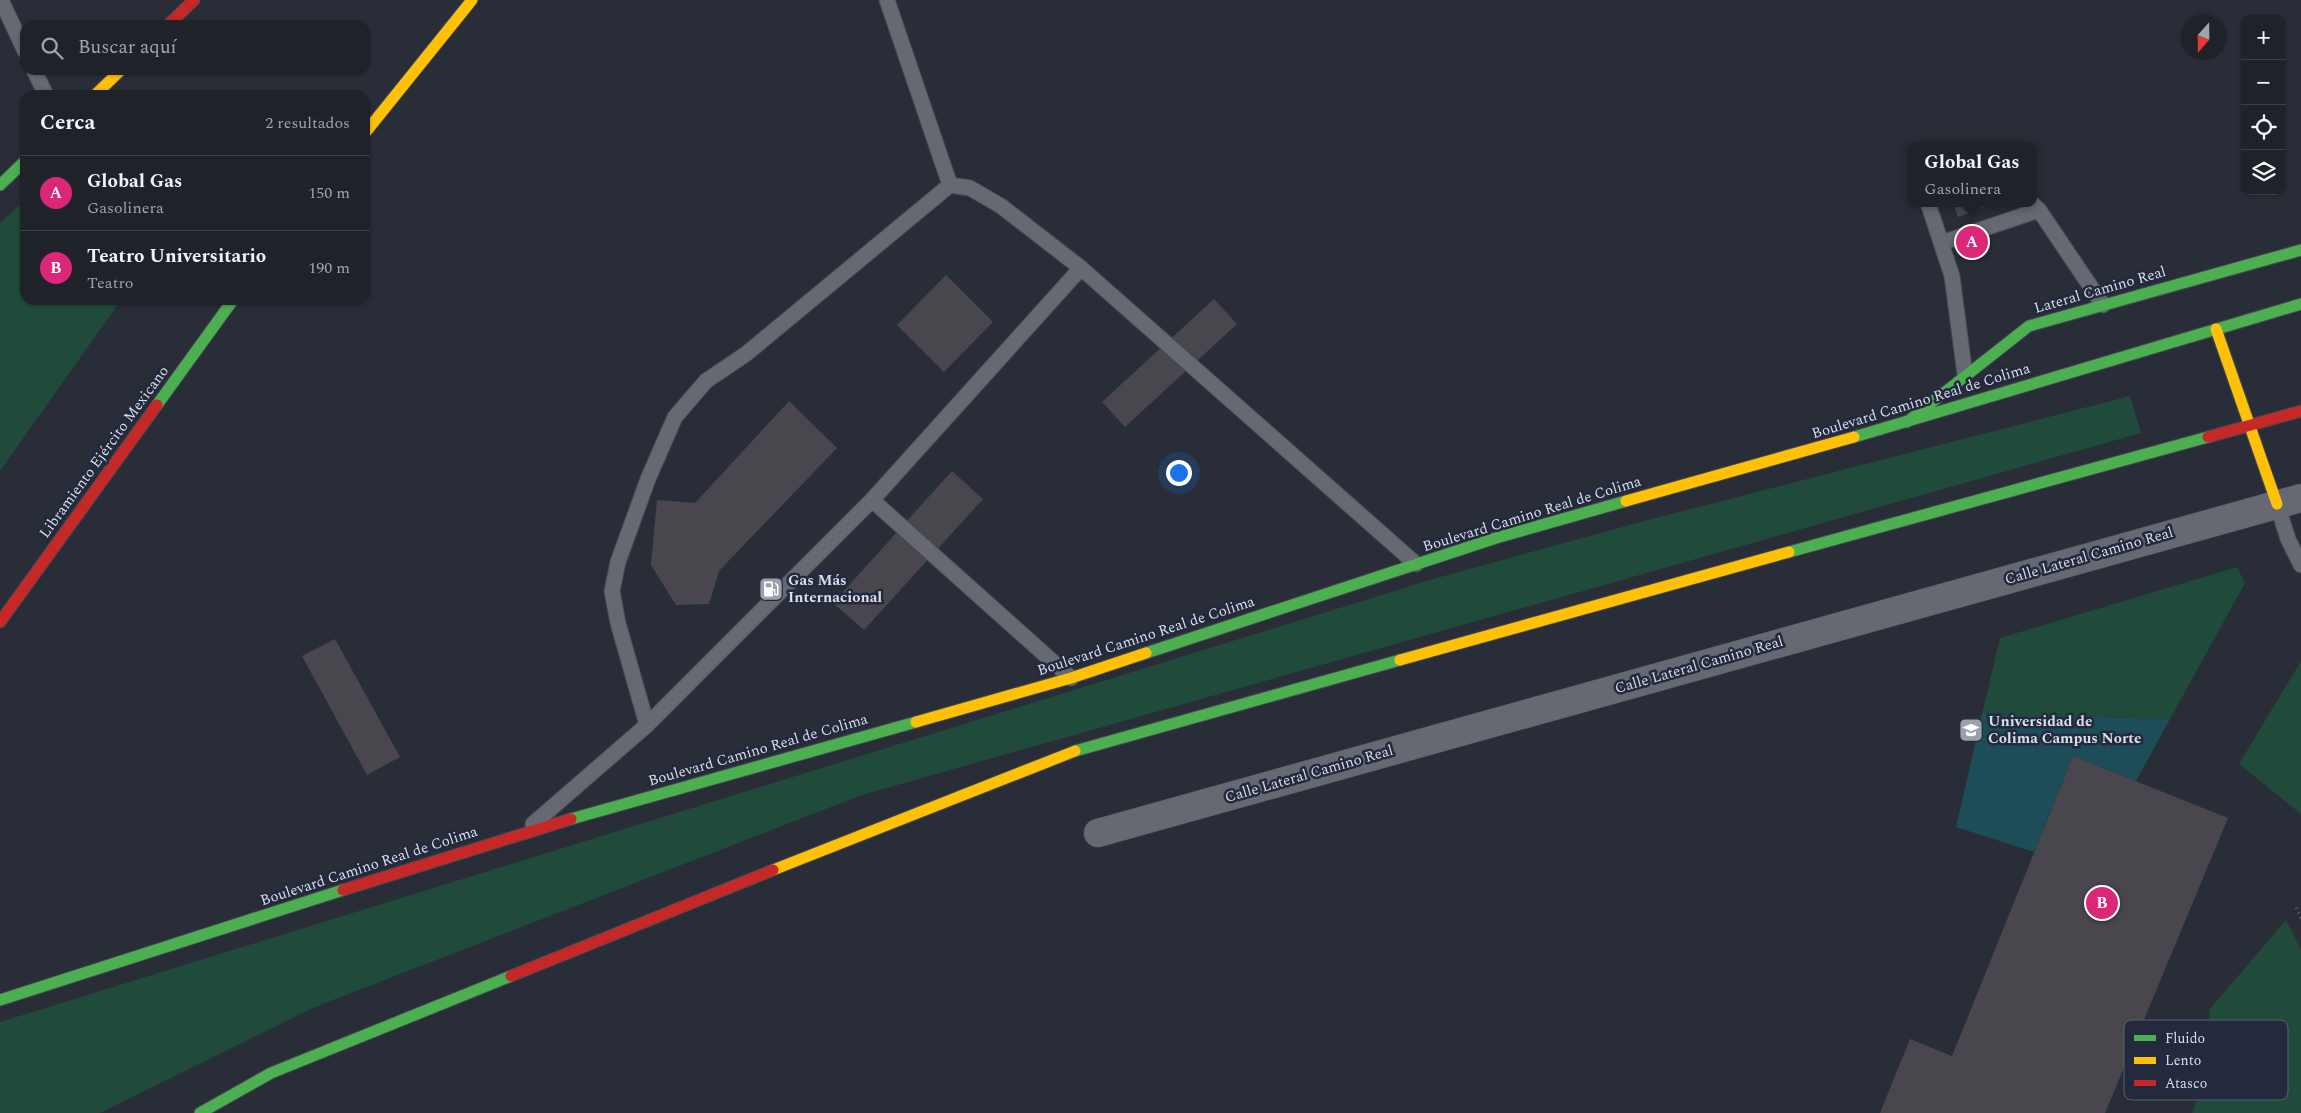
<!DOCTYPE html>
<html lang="es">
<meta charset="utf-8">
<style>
:root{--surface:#1f2229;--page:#272a31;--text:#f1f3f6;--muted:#a1a4a8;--line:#3c3f46;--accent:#db2777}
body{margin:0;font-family:Spectral,serif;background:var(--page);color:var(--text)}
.controls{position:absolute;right:15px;top:15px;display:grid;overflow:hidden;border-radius:10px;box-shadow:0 1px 4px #0004}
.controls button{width:45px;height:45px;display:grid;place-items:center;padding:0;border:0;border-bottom:1px solid var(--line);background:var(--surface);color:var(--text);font:25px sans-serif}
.compass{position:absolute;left:2181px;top:15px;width:45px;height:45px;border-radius:50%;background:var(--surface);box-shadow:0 1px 4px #0004;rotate:200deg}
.you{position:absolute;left:1178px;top:472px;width:18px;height:18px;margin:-12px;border:4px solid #fff;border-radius:50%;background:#1a73e8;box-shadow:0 0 0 8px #1a73e833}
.badge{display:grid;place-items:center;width:32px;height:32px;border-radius:50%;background:var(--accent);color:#fff;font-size:16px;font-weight:700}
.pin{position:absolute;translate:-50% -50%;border:2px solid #fff;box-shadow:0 1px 5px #0006}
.popup{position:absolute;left:1907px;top:142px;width:130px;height:65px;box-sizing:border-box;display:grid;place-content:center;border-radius:10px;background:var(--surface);filter:drop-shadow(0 1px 4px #0005);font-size:16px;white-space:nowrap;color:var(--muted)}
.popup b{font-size:19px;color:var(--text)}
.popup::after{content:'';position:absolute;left:50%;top:100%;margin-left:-10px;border:10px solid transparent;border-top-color:var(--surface)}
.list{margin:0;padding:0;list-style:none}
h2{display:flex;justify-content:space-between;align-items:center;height:65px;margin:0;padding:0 20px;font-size:21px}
h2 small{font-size:16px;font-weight:400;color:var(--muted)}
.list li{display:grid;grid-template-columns:32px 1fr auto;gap:15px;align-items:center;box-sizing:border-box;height:75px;padding:0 20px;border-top:1px solid var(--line)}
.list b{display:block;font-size:19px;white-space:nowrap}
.list p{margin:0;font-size:16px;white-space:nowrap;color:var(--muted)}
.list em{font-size:16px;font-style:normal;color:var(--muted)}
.icon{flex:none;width:28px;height:28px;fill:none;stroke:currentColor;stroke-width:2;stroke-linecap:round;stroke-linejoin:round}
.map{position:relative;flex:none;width:2301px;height:1113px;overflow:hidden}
.search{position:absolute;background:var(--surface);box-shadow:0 1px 4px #0004;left:20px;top:20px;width:350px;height:55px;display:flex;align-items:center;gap:12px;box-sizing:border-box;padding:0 18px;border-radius:15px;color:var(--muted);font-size:19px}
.panel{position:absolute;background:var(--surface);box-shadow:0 1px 4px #0004;left:20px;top:90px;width:350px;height:215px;border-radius:15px}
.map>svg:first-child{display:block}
</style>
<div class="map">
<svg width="2301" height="1113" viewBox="0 0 2301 1113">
<rect width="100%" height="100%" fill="#292d37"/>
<path fill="#204a3a" d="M 25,200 L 25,300 L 121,300 L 0,471 L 0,223 Z
M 2130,396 L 2141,433 L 862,795 L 315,1007 L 100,1113 L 0,1113 L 0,1022 L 1433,579 L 1644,521 Z
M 2237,567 L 2245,583 L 2170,719 L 1982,714 L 2000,638 Z
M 2301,661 L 2301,814 L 2239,764 Z
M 2286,920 L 2301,949 L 2301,1113 L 2192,1113 L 2205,1078 L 2211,1044 L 2209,1010 Z"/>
<path fill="#1c4d58" d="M 1982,714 L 2170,719 L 2136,781 L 2073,756 L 2034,852 L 1956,827 Z"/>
<path fill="#49474d" d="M 1953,203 L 1994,203 L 1994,204 L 1958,217 Z
M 946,275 L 993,322 L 944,372 L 897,325 Z
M 1214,299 L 1237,324 L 1125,427 L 1102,402 Z
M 789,401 L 837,448 L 719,571 L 709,604 L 676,605 L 651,565 L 657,500 L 695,503 Z
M 952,471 L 983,499 L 864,630 L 833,603 Z
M 335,639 L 400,757 L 367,775 L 302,656 Z
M 2073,756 L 2228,818 L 2105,1113 L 1880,1113 L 1910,1039 L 1952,1056 Z"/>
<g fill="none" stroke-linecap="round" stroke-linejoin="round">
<g stroke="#464a53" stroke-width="17">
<path id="lane" d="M 1,0 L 25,51
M 887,0 L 950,185 L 746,354 L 706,381 L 675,417 L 648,479 L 618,562 L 612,591 L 618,623 L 647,725 L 872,500 L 1081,268
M 34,70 L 46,95
M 950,185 L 970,188 L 1001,206 L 1081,268 L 1416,564
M 1928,203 L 1952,276 L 1965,375
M 2031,203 L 2039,210 L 2103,305
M 1941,243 L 2039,210
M 872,500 L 1071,678
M 2277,504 L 2288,539 L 2301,565
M 533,824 L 647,725"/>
</g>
<g stroke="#464a53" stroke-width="29">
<path id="street" d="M 1098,833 L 2301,498"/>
</g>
<g stroke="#464a53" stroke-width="13">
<path id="fast" d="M 0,185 L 25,161
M 157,405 L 233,300
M 1907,422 L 2029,326 L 2301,250
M 1854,437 L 2301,304
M 1789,552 L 2208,437
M 1146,653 L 1496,538 L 1626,501
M 1075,751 L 1400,660
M 571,819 L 916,722
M 0,1000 L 343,890
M 200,1113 L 271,1073 L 511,976"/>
</g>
<g stroke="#464a53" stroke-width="13">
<path id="slow" d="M 95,95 L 121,70
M 365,133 L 472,0
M 2216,329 L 2277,504
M 1626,501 L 1854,437
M 1400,660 L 1789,552
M 916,722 L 1071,678 L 1146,653
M 773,870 L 1075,751"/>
</g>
<g stroke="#464a53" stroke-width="13">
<path id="jam" d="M 168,25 L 194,0
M 2208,437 L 2301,411
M 0,622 L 157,405
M 343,890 L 571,819
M 511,976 L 773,870"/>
</g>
<path stroke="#65686f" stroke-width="3" stroke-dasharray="1 4" stroke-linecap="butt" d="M 2296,908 L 2301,918"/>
<use href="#lane" stroke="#666971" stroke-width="15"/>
<use href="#street" stroke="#666971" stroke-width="28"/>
<use href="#fast" stroke="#4caf50" stroke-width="11"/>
<use href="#slow" stroke="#ffc107" stroke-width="11"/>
<use href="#jam" stroke="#c62828" stroke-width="11"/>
</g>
<defs>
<g id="fuel-square" transform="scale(1.25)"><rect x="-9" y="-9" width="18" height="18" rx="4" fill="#9ba0ab" stroke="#232a3d"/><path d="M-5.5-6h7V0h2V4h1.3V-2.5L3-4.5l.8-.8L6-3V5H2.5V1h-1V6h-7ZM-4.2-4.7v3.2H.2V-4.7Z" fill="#fff"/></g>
<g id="university-square" transform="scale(1.25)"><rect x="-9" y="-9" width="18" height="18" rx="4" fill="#9ba0ab" stroke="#232a3d"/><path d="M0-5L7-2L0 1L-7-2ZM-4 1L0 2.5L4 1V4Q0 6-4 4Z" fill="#fff"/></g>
</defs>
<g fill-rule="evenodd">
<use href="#fuel-square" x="771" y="589"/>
<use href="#university-square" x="1971" y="730"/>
</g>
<g text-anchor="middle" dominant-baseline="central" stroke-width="5" stroke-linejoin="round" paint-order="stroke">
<g font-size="15" fill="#d9deea" stroke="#232a3d">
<text transform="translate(2100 290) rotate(-16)">Lateral Camino Real</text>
<text transform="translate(1921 401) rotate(-17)">Boulevard Camino Real de Colima</text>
<text transform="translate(104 452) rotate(-54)">Libramiento Ejército Mexicano</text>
<text transform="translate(1532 514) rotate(-17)">Boulevard Camino Real de Colima</text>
<text transform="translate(2089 556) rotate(-16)">Calle Lateral Camino Real</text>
<text transform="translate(1146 636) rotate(-18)">Boulevard Camino Real de Colima</text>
<text transform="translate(1699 665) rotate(-16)">Calle Lateral Camino Real</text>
<text transform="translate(758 750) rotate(-16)">Boulevard Camino Real de Colima</text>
<text transform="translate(1309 774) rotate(-16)">Calle Lateral Camino Real</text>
<text transform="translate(369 866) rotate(-18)">Boulevard Camino Real de Colima</text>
</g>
<g font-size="15" font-weight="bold" fill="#d9deea" stroke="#232a3d" text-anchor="start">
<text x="788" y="580">Gas Más<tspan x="788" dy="17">Internacional</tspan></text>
<text x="1988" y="721">Universidad de<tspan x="1988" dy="17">Colima Campus Norte</tspan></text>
</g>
</g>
<rect x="2124" y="1020" width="164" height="80" rx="8" fill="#232a3d" stroke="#5a6071" stroke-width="1"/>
<rect x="2134" y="1035" width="22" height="6" fill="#4caf50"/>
<rect x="2134" y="1057" width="22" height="7" fill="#ffc107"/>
<rect x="2134" y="1080" width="22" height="6" fill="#c62828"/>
<g font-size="14" fill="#d9deea">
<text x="2165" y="1043">Fluido</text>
<text x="2165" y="1065">Lento</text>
<text x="2165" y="1088">Atasco</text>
</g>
</svg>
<div class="controls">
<button>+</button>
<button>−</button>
<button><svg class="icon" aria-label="locate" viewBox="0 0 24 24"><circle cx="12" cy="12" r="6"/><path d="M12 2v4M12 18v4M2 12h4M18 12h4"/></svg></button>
<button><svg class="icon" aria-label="layers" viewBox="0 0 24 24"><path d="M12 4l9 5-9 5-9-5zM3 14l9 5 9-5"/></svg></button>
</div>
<svg class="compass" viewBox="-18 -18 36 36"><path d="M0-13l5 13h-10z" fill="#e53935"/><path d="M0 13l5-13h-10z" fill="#a1a4a8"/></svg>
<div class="you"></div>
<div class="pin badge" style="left:1972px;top:242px">A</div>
<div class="popup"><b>Global Gas</b>Gasolinera</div>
<div class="pin badge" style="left:2102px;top:903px">B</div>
<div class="search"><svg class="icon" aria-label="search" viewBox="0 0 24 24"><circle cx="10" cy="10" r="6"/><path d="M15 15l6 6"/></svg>Buscar aquí</div>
<section class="panel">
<h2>Cerca<small>2 resultados</small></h2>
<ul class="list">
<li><span class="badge">A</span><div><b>Global Gas</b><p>Gasolinera</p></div><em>150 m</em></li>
<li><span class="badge">B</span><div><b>Teatro Universitario</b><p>Teatro</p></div><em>190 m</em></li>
</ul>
</section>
</div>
